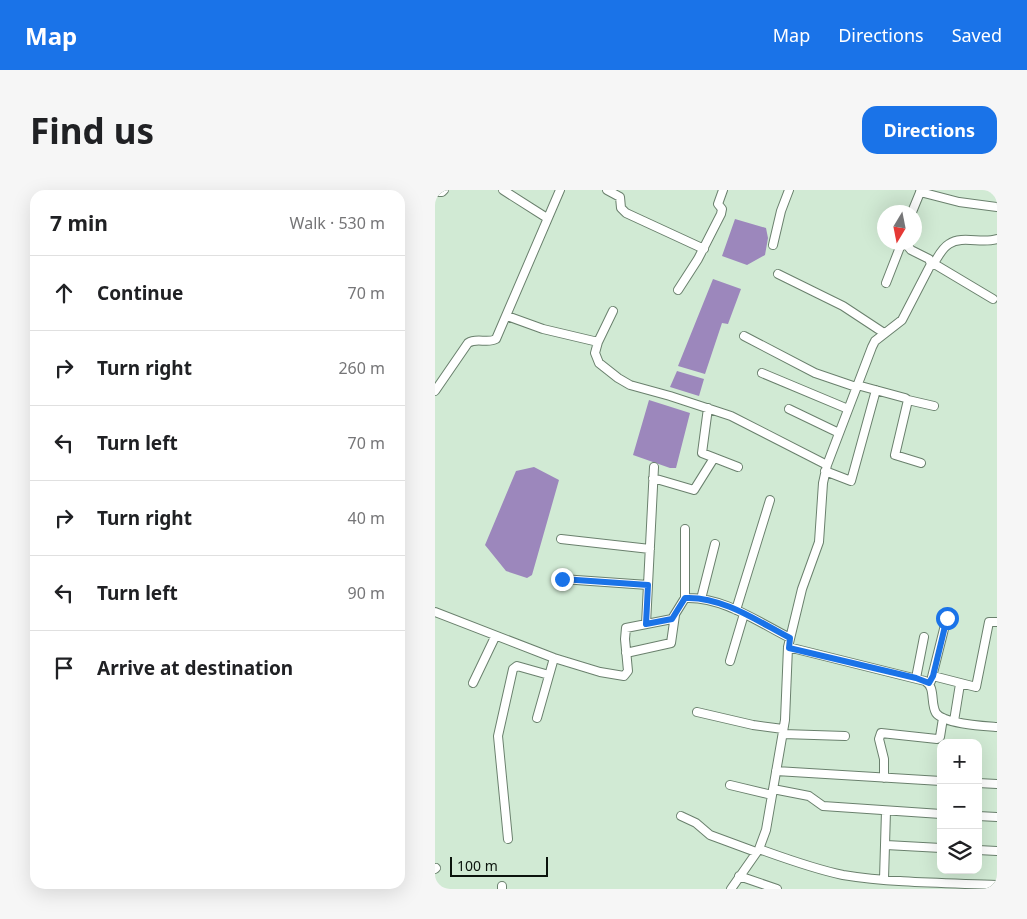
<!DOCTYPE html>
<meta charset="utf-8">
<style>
:root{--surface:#fff;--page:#f6f6f6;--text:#202124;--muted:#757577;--line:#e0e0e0;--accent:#1a73e8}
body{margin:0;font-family:"Noto Sans",sans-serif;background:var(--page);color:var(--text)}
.controls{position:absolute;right:15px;bottom:15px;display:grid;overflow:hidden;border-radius:10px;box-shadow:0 5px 20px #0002}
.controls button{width:45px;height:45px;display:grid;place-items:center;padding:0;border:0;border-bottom:1px solid var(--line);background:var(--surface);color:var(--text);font:25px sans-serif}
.compass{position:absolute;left:442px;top:15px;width:45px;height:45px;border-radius:50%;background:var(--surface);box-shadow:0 5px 20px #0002;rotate:190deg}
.scale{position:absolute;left:15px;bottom:12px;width:98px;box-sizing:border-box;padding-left:5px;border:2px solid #0b130c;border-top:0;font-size:14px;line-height:18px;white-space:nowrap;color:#0b130c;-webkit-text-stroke:4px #d1ead4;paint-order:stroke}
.stop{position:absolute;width:15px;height:15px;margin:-11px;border:4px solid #1a73e8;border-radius:50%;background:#fff}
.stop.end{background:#1a73e8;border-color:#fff;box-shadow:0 1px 5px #0008}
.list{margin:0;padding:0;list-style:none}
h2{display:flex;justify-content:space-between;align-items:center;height:65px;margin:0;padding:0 20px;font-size:21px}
h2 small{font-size:16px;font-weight:400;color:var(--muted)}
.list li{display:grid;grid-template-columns:32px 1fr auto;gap:15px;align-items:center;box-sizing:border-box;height:75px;padding:0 20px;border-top:1px solid var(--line)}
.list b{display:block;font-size:19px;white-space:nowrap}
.list em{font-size:16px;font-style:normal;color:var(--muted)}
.icon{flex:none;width:28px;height:28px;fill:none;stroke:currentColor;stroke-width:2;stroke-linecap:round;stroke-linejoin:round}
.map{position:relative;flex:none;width:562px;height:699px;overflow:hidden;border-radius:15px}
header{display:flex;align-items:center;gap:30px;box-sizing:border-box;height:70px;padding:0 25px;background:var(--accent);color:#fff}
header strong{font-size:24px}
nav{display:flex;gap:28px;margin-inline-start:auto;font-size:18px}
.intro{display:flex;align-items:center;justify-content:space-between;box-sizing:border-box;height:120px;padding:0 30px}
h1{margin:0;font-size:35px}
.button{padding:12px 22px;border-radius:15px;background:var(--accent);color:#fff;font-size:18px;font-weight:700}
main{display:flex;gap:30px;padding:0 30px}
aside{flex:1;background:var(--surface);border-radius:15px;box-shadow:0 5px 20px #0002}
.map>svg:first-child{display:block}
</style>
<header>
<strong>Map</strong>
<nav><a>Map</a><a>Directions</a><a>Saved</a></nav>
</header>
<div class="intro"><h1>Find us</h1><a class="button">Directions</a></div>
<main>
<aside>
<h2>7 min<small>Walk · 530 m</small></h2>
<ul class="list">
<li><svg class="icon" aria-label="ahead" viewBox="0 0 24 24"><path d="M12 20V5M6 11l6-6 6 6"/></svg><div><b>Continue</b></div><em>70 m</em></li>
<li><svg class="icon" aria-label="right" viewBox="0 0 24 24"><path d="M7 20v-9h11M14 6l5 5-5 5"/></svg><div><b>Turn right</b></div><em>260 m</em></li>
<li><svg class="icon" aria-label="left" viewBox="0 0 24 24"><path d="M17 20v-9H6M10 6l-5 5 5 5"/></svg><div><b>Turn left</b></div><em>70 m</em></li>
<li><svg class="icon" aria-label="right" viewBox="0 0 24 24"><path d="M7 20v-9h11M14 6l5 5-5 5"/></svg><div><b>Turn right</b></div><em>40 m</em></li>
<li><svg class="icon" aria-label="left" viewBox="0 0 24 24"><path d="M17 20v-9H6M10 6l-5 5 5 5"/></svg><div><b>Turn left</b></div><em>90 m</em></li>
<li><svg class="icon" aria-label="arrive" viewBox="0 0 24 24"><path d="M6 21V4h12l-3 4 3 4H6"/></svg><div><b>Arrive at destination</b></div></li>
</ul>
</aside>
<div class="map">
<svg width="562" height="699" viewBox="0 0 562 699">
<rect width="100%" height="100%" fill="#d1ead4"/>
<path fill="#9c87bc" d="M 300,29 L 331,38 L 333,48 L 330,65 L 312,75 L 287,66 Z
M 278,89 L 306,99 L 293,134 L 287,133 L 270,184 L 243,176 Z
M 242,181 L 269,189 L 264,206 L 235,197 Z
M 214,210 L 255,223 L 241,278 L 235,278 L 198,265 Z
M 99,277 L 124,290 L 97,385 L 92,388 L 71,381 L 50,355 L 81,281 Z"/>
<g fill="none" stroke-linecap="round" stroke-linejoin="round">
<g stroke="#6a806d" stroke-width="10">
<path id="street" d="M 68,0 L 112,28
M 172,0 L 185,7 L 186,18 L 191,23 L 269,59
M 0,2 L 7,2 L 9,0
M 485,2 L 524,12 L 562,17
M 477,22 L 486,0
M 338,55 L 346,21 L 354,0
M 496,72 L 558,109
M 499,73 C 503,67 507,58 514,54 C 527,45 547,54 562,49
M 343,84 L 408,116 L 449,143
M 451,93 L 467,52
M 243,100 L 263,69 L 286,24 L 287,19 L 283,14 L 288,0
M 178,121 L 163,152 L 160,163 L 164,173 L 183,188 L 195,195 L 235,206 L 296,226 L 392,275
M 72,126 L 108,139 L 163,152
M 309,146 L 380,183 L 421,197
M 327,183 L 413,219
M 422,195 L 470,208 L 473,210 L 460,265 L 486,273
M 0,201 L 33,153 C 42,147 52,154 61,149 L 125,0
M 473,210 L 499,216
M 273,218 L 267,263 L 303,277
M 354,219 L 404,243
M 390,281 L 416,291 L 441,200
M 218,288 L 259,300 L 279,268
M 250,339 L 250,408
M 126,349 L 215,359
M 127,389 L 213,395
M 266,409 L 280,354
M 301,420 L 335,310
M 0,422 L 119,468 L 165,482 L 189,486 L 193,481 L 190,449 L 191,438 L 237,429 L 250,408 C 287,406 323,432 355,448
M 211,434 L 219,277
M 353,457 L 490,491 C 501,497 495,513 501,523 C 509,534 549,536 562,537
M 191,463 L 236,453 L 240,425
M 295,471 L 309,424
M 498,486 L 541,497 L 554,432 L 562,432
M 481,488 L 489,447
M 496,491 L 512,427
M 38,493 L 60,447
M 262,522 L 318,535 L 348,539
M 102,528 L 119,468
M 519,531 L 525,494
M 348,544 L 410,546
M 341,581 L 506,591
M 449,588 L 449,569 L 444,549 L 446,543 L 502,549 L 505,547 L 508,528
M 543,593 L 562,594
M 295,595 L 337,605
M 338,599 L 374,606 L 388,616 L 506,624
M 246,626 L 261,633 L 275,645 L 321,662
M 543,626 L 562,627
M 73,649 L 63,546 L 78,479 L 82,476 L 114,485
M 451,655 L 506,658
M 324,659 C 352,669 379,679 408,685 C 457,693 512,693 562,695
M 543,660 L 562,661
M 0,679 L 1,678
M 304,686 L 342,699
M 449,689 L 451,621
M 67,699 L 67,696
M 296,699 L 324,659 L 331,640 L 350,530 L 353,457 L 367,399 L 384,352 L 388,293 L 392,275 L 437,157 L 440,151 L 467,130 L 496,74 L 494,69 L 476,60 L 469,52"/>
</g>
<use href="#street" stroke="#fff" stroke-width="8"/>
</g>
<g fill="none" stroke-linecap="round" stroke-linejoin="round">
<path stroke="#1a73e8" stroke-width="6" d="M 127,389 L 213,395 L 211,434 L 237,429 L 250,408 C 287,406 324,432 355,448 L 354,458 L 481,488 L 494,493 L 498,486 L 512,428"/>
</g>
</svg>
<div class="controls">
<button>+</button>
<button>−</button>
<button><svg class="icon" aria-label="layers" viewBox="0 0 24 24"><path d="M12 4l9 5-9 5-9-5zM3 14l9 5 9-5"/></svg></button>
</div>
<svg class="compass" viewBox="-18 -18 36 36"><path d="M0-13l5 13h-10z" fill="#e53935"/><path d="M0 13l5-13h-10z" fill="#757577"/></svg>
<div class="scale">100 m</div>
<div class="stop" style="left:512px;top:428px"></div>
<div class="stop end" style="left:127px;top:389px"></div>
</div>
</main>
